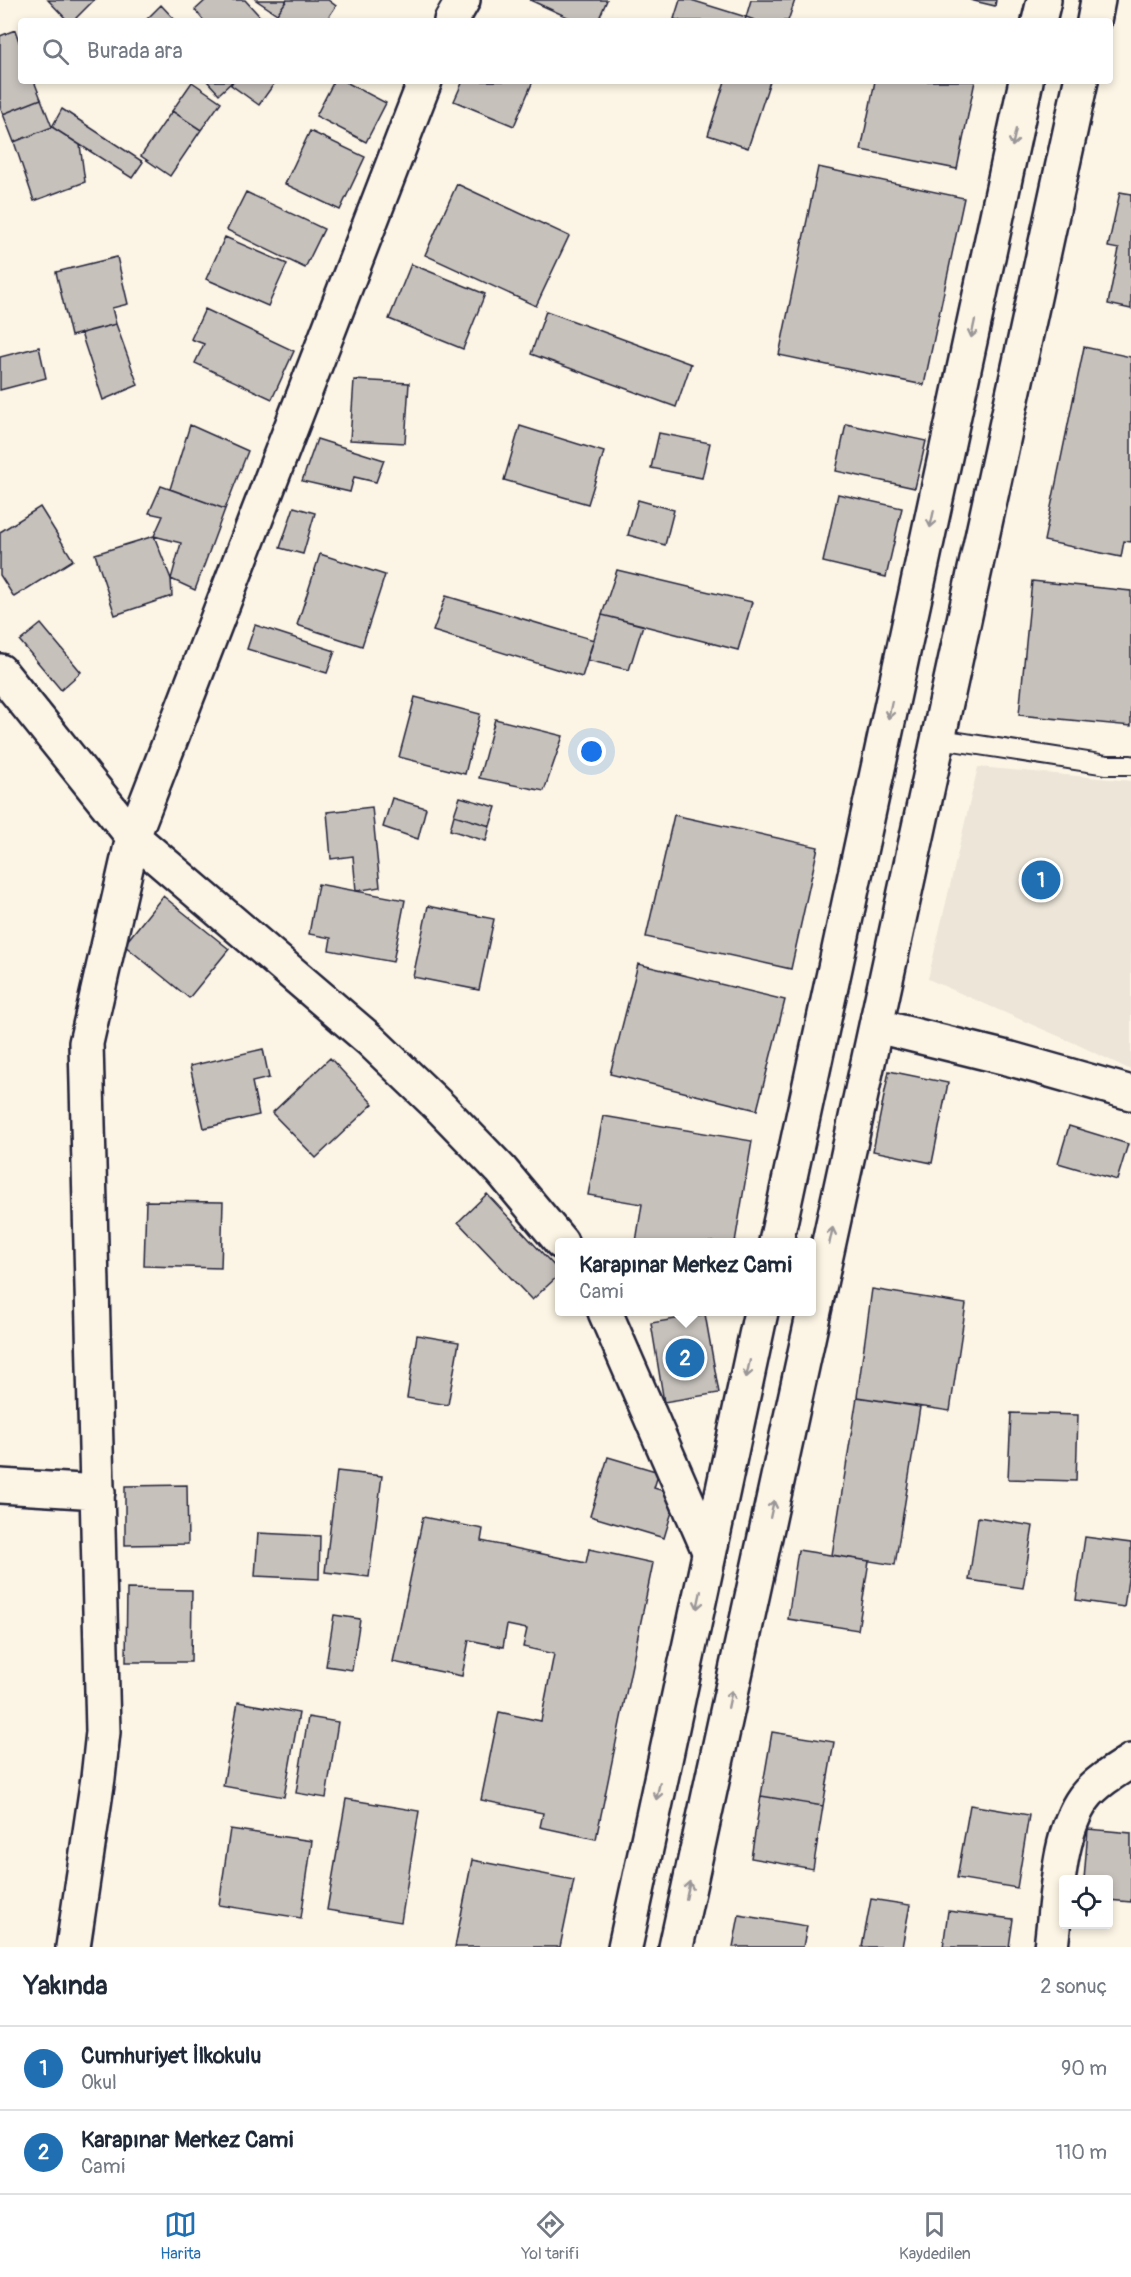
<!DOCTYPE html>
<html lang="tr">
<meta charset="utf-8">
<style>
:root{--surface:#fff;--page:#f6f6f7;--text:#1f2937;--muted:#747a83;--line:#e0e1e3;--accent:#1f6fb2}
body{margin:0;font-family:Pangolin,sans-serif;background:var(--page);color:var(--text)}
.controls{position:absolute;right:18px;bottom:18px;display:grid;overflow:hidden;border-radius:6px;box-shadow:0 3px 9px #0003}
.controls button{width:54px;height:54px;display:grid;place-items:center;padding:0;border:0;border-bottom:2px solid var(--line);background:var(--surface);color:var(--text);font:30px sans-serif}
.you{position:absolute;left:592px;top:752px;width:21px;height:21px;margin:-15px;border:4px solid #fff;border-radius:50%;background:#1a73e8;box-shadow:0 0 0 9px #1a73e833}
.badge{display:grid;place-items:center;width:39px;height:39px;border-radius:50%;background:var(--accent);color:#fff;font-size:20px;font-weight:700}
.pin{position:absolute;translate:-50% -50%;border:3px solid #fff;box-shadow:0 2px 6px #0006}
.popup{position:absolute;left:555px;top:1238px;width:261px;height:78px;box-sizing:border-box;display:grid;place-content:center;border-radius:6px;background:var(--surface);filter:drop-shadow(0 2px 4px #0005);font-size:20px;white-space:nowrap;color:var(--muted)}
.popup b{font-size:22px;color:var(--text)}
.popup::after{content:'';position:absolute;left:50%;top:100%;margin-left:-12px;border:12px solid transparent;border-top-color:var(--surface)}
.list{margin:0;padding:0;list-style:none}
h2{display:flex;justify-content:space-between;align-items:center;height:78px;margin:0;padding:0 24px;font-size:26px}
h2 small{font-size:20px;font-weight:400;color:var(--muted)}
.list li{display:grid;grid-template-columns:39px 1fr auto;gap:18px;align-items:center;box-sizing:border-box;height:84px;padding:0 24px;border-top:2px solid var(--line)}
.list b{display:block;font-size:22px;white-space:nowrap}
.list p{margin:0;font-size:20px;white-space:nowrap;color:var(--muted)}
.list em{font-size:20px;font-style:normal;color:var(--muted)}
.icon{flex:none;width:33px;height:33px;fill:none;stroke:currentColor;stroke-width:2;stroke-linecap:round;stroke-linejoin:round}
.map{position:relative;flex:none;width:1131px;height:1947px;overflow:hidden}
.search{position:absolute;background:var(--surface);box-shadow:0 3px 9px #0003;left:18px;right:18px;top:18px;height:66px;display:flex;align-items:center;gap:15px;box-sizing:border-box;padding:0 21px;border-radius:6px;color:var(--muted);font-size:22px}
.sheet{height:246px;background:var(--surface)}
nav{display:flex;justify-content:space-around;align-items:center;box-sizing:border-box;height:84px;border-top:2px solid var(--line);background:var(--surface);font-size:16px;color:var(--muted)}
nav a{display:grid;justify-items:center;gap:3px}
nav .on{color:var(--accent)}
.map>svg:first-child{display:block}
</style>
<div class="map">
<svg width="1131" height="1947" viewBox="0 0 1131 1947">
<rect width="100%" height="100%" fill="#fcf5e5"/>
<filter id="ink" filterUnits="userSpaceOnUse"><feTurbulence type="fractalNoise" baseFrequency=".0167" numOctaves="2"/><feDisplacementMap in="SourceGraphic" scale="12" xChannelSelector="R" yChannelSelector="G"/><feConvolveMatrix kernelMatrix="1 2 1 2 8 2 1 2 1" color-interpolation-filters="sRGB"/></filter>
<g filter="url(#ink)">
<path fill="#ece5d8" d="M 978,767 L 1131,781 L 1131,1070 L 1072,1042 L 928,979 Z"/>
<path fill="#c6c1bb" stroke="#22223b" stroke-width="1.5" d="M 48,0 L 94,0 L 73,21 L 68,21 Z
M 206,0 L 245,0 L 264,21 L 204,21 L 195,10 Z
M 256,0 L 287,0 L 277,14 Z
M 287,0 L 328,0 L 336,6 L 326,21 L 272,21 Z
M 530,0 L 607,0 L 598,21 L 576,21 Z
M 680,0 L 691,0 L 746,17 L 745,21 L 681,21 L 674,19 Z
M 751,0 L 795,0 L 788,21 L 757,21 L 746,17 Z
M 970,0 L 996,0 L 995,6 Z
M 161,5 L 176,21 L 149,21 L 147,19 Z
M 15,30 L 21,47 L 21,81 L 34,81 L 41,99 L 3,114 L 0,106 L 0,36 Z
M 207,81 L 233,81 L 219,94 Z
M 233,81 L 276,81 L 259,105 L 231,85 Z
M 334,81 L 344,81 L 386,103 L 366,142 L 316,116 Z
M 463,81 L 533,81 L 514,126 L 454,101 Z
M 725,81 L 770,81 L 748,148 L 708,135 Z
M 875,81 L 975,81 L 957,169 L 861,150 Z
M 192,82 L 221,102 L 201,130 L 172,111 Z
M 41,99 L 52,127 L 14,142 L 3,114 Z
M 62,109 L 143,162 L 132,178 L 52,127 Z
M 172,111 L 201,130 L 170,176 L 141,156 Z
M 52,127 L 80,145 L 85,182 L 34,201 L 14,142 Z
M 310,131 L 365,157 L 340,210 L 285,184 Z
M 818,167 L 964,198 L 924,385 L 779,355 Z
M 457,184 L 569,236 L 536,306 L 425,255 Z
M 246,192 L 324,229 L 305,268 L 227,230 Z
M 1120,192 L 1131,194 L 1131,309 L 1108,304 L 1119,249 L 1108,247 Z
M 225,237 L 287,264 L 268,306 L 206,279 Z
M 117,257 L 128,304 L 112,308 L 116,324 L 71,336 L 56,272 Z
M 411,264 L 485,294 L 463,349 L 389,319 Z
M 205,309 L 294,351 L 272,399 L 195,363 L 204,344 L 191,339 Z
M 546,311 L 691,364 L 676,407 L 531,354 Z
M 116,324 L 138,385 L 103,400 L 81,333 Z
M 39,347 L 46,378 L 0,390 L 0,357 Z
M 1084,347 L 1131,357 L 1131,542 L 1124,541 L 1121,557 L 1044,541 Z
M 354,380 L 409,383 L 405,443 L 350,440 Z
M 846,424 L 926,441 L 915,488 L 836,471 Z
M 190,425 L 248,451 L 225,509 L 170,489 Z
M 520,426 L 604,452 L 588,504 L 504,480 Z
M 659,433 L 710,443 L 702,478 L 651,468 Z
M 317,439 L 384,460 L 376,482 L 354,477 L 350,492 L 302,481 Z
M 161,486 L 225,509 L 195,590 L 171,579 L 181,543 L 154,536 L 163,516 L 149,513 Z
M 838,494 L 902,508 L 886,577 L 823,562 Z
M 638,500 L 674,510 L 665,545 L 628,535 Z
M 40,507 L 73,560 L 14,597 L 0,575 L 0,532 Z
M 294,507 L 315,513 L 303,554 L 280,548 Z
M 154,536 L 171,579 L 172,596 L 115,615 L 95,554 Z
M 320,554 L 385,575 L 362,646 L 297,625 Z
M 617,570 L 752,602 L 738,650 L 602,615 Z
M 1032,581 L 1131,591 L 1131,726 L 1019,715 Z
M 446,596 L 594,640 L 582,677 L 433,631 Z
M 602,615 L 643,625 L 629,670 L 587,660 Z
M 41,624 L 81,672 L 61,690 L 20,641 Z
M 255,625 L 335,651 L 327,673 L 247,649 Z
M 415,697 L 480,714 L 465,774 L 399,757 Z
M 495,719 L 563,736 L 544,791 L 479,778 Z
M 460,797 L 496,807 L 490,826 L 454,815 Z
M 392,798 L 426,808 L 418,839 L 383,827 Z
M 372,807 L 380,887 L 356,891 L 353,856 L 331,859 L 327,812 Z
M 454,815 L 490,826 L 486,841 L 450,830 Z
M 674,815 L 818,847 L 791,969 L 646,937 Z
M 318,884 L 405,900 L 393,962 L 329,950 L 331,938 L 309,934 Z
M 163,896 L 229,949 L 189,998 L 124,945 Z
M 428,906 L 494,919 L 479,990 L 413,977 Z
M 638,964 L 785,1000 L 757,1110 L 610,1074 Z
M 263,1049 L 269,1078 L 252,1082 L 259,1115 L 204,1128 L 190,1066 Z
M 330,1058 L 373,1104 L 316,1158 L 272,1113 Z
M 889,1071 L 948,1083 L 932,1163 L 873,1151 Z
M 603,1116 L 752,1141 L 735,1242 L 636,1242 L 642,1204 L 588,1195 Z
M 1069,1126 L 1128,1144 L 1117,1180 L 1058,1163 Z
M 487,1194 L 559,1271 L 559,1275 L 532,1300 L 458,1222 Z
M 146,1201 L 223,1202 L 221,1268 L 144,1266 Z
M 872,1289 L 966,1304 L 950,1411 L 857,1397 Z
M 705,1314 L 719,1393 L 664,1402 L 651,1323 Z
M 417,1335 L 459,1342 L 448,1405 L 407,1398 Z
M 857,1397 L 920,1407 L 895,1565 L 832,1555 Z
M 1011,1413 L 1078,1415 L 1076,1481 L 1008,1479 Z
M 608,1457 L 659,1472 L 654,1488 L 677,1495 L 664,1538 L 590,1516 Z
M 337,1471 L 382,1476 L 369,1577 L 325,1572 Z
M 187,1485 L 188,1544 L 125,1545 L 125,1486 Z
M 423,1517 L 483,1529 L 481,1541 L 586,1563 L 589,1549 L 653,1563 L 596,1839 L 540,1827 L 543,1813 L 481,1800 L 499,1712 L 541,1721 L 554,1654 L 523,1647 L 527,1629 L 507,1625 L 503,1647 L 469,1640 L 462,1676 L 393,1662 Z
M 978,1517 L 1033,1526 L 1023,1588 L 969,1580 Z
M 258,1533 L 320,1536 L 319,1579 L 255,1576 Z
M 1085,1537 L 1131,1543 L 1131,1559 L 1124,1607 L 1076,1600 Z
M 798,1550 L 869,1561 L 858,1630 L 788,1619 Z
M 127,1589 L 192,1590 L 191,1662 L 126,1662 Z
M 334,1615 L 360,1619 L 352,1670 L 326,1666 Z
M 238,1702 L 299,1713 L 284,1797 L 223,1786 Z
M 308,1717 L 338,1722 L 326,1798 L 296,1793 Z
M 772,1732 L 834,1742 L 823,1806 L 761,1796 Z
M 761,1796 L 823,1806 L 813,1869 L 751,1858 Z
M 346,1799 L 419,1811 L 401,1922 L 327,1910 Z
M 970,1805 L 1029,1815 L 1017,1888 L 957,1878 Z
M 230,1829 L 312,1841 L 301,1918 L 219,1905 Z
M 1088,1829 L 1131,1833 L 1131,1902 L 1108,1900 L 1108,1880 L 1084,1880 Z
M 472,1860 L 574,1880 L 560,1947 L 455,1947 Z
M 871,1899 L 910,1905 L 902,1947 L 862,1947 Z
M 948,1911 L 1013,1919 L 1009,1947 L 943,1947 Z
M 739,1915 L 807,1926 L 803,1947 L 733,1947 Z"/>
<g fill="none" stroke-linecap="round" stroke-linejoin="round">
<g stroke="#22223b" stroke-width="22">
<path id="lane" d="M 940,739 L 1107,765 L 1131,765"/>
</g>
<g stroke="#22223b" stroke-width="38">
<path id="street" d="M 451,21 L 463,0
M 0,671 L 133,837 L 370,1040 L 442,1109 L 501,1170 L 561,1242
M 877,1026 L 1011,1059 L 1131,1093
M 605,1312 L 709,1551
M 0,1486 L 98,1492
M 73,1947 L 98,1778 L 103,1732 L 86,1043 L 133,837 L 425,81
M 1051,1947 C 1057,1902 1057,1835 1084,1798 C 1095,1783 1115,1771 1131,1761"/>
</g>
<g stroke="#22223b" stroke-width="38">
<path id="secondary" d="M 1039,21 L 1044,0
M 1094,21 L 1098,0
M 776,1242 L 1026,81
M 625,1947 L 761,1312
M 676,1947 L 1081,81"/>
</g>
<use href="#lane" stroke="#fcf5e5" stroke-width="18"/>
<use href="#street" stroke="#fcf5e5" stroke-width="33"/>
<use href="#secondary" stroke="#fcf5e5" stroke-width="33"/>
</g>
<defs><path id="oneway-shaft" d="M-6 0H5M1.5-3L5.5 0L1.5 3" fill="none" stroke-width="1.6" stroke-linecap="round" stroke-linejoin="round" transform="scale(1.5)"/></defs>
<g stroke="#9a9698">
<use href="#oneway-shaft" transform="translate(1014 138) rotate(102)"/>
<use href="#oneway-shaft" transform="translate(973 329) rotate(102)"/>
<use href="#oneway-shaft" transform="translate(932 519) rotate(102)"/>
<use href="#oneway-shaft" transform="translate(890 710) rotate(102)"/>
<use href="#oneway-shaft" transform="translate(831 1236) rotate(-78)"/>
<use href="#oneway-shaft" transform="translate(748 1369) rotate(102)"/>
<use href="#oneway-shaft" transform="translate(772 1509) rotate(-78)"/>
<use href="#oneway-shaft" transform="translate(699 1600) rotate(102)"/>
<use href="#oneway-shaft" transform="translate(730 1699) rotate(-78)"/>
<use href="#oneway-shaft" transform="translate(658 1791) rotate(102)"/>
<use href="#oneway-shaft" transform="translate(688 1890) rotate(-78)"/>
</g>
</g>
</svg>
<div class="controls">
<button><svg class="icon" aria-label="locate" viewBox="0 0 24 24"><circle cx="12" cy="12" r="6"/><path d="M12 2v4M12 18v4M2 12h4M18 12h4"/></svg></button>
</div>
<div class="you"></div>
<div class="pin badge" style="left:1041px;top:880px">1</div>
<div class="pin badge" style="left:685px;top:1358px">2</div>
<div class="popup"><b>Karapınar Merkez Cami</b>Cami</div>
<div class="search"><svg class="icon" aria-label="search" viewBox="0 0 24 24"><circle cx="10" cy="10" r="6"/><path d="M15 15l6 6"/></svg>Burada ara</div>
</div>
<section class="sheet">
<h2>Yakında<small>2 sonuç</small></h2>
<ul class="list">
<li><span class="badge">1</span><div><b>Cumhuriyet İlkokulu</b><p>Okul</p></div><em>90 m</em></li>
<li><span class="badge">2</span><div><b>Karapınar Merkez Cami</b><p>Cami</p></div><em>110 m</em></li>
</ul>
</section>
<nav>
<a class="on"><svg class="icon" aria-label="map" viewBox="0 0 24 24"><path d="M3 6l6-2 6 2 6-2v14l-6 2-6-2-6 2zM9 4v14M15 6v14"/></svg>Harita</a>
<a><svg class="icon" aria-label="directions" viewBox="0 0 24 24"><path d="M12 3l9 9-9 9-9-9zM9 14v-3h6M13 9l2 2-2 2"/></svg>Yol tarifi</a>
<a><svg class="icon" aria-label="saved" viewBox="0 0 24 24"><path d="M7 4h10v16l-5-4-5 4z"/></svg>Kaydedilen</a>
</nav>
